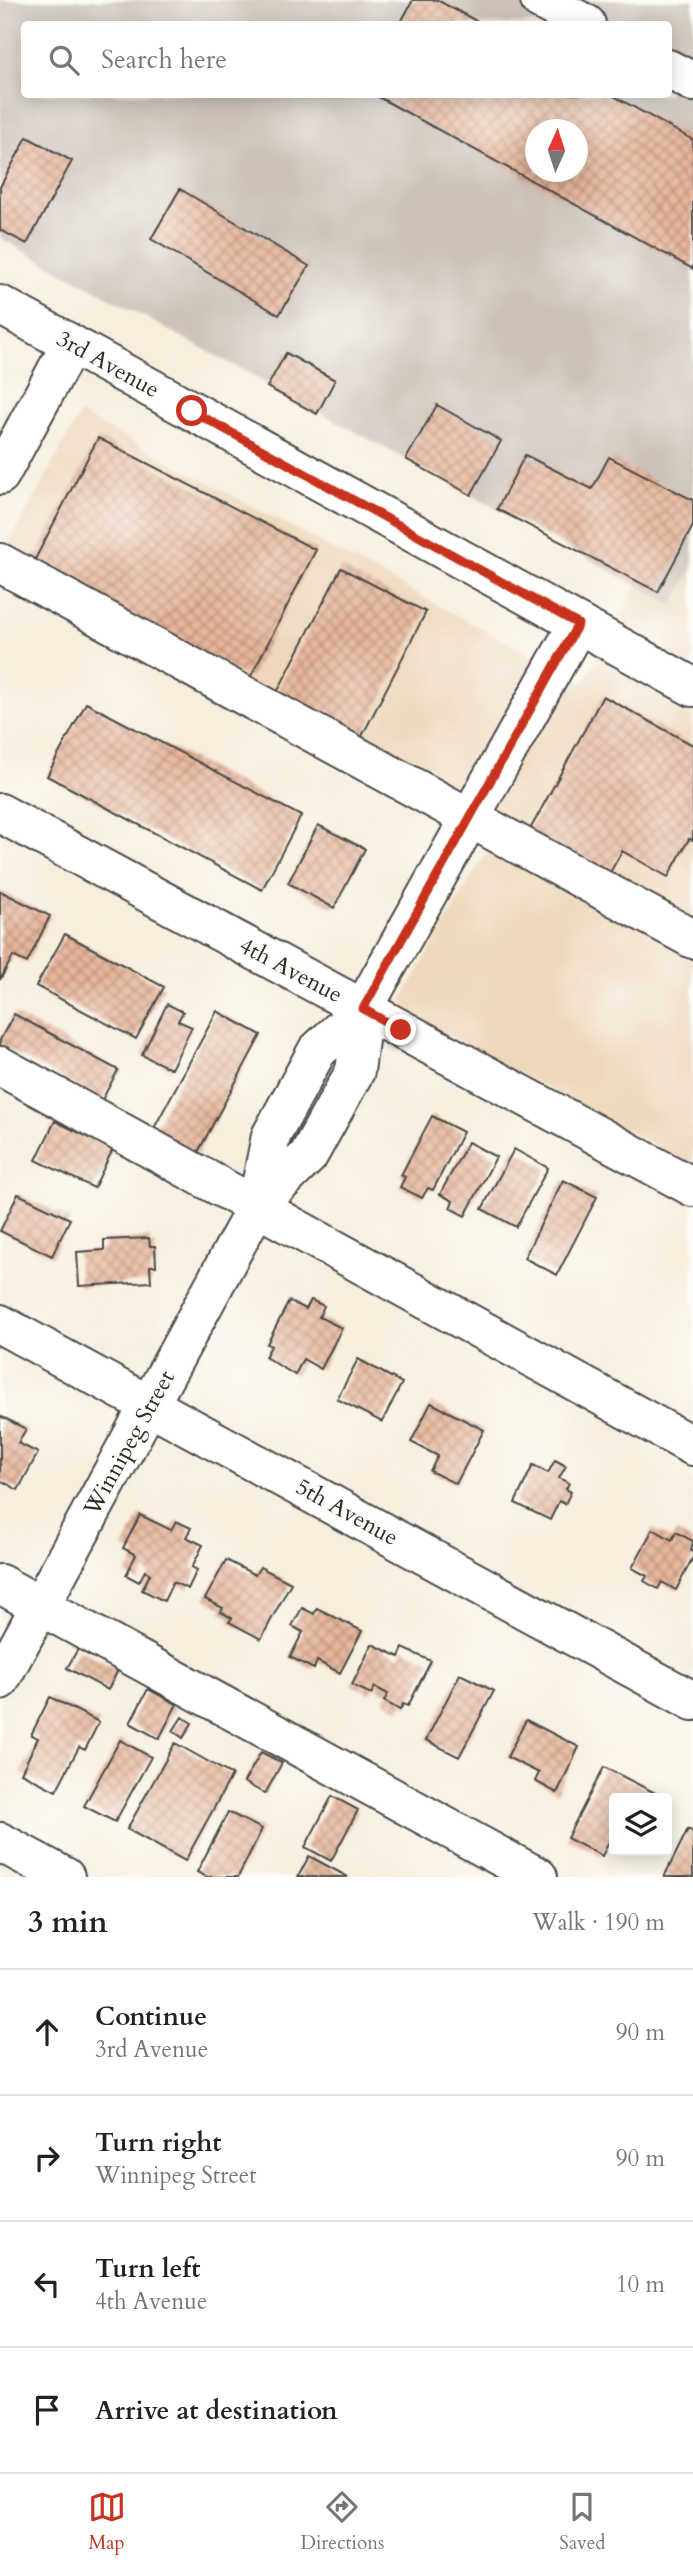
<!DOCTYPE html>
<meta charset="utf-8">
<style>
:root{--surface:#fff;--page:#f2f2f2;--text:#222;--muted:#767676;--line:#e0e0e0;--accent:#c8321e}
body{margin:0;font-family:Cardo,serif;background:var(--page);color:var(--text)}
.controls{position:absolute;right:21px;bottom:21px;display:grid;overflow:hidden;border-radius:7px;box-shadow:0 4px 18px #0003}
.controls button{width:63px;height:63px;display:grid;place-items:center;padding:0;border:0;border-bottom:2px solid var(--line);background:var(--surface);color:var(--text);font:35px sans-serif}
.compass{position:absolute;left:525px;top:119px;width:63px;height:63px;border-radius:50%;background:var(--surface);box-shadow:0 4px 18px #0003;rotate:3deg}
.stop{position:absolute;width:21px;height:21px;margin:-16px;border:5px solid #c8321e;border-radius:50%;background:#fff}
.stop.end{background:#c8321e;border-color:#fff;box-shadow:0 2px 7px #0008}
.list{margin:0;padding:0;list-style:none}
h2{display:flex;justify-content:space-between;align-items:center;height:91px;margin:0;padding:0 28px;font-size:30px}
h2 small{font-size:23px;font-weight:400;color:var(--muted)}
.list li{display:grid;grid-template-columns:46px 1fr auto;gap:21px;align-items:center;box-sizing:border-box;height:126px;padding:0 28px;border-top:2px solid var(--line)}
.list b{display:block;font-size:26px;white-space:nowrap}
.list p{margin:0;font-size:23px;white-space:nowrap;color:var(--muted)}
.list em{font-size:23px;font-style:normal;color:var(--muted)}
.icon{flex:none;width:38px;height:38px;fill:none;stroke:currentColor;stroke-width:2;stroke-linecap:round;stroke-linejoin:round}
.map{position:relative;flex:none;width:693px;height:1877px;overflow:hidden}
.search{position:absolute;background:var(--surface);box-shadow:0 4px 18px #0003;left:21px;right:21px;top:21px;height:77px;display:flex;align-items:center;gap:18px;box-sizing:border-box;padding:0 24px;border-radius:7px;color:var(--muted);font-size:26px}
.sheet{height:595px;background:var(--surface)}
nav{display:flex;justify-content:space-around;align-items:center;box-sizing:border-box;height:98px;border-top:2px solid var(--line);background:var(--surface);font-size:19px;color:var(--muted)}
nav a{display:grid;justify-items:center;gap:4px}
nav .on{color:var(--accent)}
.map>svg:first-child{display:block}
</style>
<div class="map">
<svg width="693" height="1877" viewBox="0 0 693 1877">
<defs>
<pattern id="building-cross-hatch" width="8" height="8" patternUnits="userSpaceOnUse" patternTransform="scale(1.75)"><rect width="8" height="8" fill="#e7b69b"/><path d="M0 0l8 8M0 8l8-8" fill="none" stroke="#bb947f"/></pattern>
</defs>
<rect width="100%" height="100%" fill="#fdfcf7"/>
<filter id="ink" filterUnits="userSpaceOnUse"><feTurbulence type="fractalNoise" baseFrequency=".0143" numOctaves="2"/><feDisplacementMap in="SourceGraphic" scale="14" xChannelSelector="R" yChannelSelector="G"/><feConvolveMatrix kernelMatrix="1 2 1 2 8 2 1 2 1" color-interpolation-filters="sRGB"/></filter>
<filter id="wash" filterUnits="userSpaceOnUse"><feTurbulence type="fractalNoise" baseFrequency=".00686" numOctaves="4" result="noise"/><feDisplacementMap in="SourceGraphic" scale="28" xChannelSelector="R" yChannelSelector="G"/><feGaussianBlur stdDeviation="1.57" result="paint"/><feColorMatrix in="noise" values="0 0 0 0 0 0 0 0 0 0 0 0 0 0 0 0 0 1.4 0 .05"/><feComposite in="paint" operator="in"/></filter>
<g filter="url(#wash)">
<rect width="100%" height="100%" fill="#f7eedd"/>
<path fill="#eed7bb" d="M 80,414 L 583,683 L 637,586 L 673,605 L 693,569 L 693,1166 L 397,1008 L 503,823 L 4,553 Z"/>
<path fill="#ccc2b9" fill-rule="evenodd" d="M 0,0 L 693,0 L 693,568 L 673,605 L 0,238 ZM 24,24 L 668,24 L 668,94 L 24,94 ZM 536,130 L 578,130 L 578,172 L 536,172 Z"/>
<g id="blocks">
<path fill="url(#building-cross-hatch)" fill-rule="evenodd" d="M 413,0 L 437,0 L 482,24 L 400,24 Z
M 373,94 L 610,94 L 693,140 L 693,269 ZM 536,130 L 578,130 L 578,172 L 536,172 Z
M 27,137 L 72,161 L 27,244 L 0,230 L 0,187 Z
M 180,189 L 309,266 L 279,315 L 151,239 Z
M 286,353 L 335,380 L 317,414 L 267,387 Z
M 437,405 L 501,441 L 471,495 L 406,459 Z
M 98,438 L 316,550 L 250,678 L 32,565 Z
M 525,455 L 592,489 L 609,457 L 693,500 L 693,526 L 658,592 L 497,509 Z
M 341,568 L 426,612 L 358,744 L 273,700 Z
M 603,696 L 693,745 L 693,840 L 689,839 L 668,877 L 622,851 L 607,878 L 527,835 Z
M 86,703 L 301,816 L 262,890 L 47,776 Z
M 318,825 L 365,849 L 334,908 L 288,883 Z
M 0,891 L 50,916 L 27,963 L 13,956 L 0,980 Z
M 65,934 L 164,987 L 136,1039 L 36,986 Z
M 167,1004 L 183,1012 L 178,1021 L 192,1027 L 171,1069 L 142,1055 Z
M 217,1011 L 261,1035 L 197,1154 L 153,1130 Z
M 14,1014 L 118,1070 L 102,1100 L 0,1045 L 0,1040 Z
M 432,1116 L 463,1132 L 433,1190 L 428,1188 L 422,1198 L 400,1187 L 405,1177 L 401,1175 Z
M 55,1121 L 113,1149 L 94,1188 L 36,1160 Z
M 468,1142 L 496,1157 L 465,1216 L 450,1208 L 453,1201 L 440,1194 Z
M 514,1149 L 548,1168 L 516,1227 L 482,1209 Z
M 563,1180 L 597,1197 L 557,1275 L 524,1258 Z
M 18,1194 L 70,1219 L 52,1256 L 0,1231 Z
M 149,1238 L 150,1246 L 155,1246 L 156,1266 L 150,1266 L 151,1282 L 79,1286 L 77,1252 L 104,1250 L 104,1240 Z
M 311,1300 L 324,1306 L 319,1317 L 342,1328 L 321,1369 L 303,1359 L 295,1375 L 265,1357 L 271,1346 L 267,1344 L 289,1301 L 306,1309 Z
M 358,1359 L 402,1383 L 382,1422 L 337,1399 Z
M 431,1403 L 484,1430 L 456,1484 L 430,1471 L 438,1456 L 411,1442 Z
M 0,1416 L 26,1429 L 18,1443 L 38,1453 L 18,1490 L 0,1480 Z
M 555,1460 L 566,1466 L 559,1478 L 569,1483 L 566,1489 L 571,1492 L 565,1504 L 559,1501 L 550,1520 L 515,1503 L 533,1465 L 548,1473 Z
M 140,1515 L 171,1530 L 176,1521 L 191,1528 L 186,1537 L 203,1545 L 192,1567 L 197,1570 L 188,1589 L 173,1582 L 164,1601 L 142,1590 L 150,1574 L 145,1571 L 139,1582 L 126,1575 L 136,1555 L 123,1548 Z
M 653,1529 L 672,1540 L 676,1532 L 693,1541 L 691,1551 L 693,1552 L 693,1557 L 676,1590 L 662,1582 L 658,1589 L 644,1581 L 647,1576 L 632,1568 Z
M 226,1560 L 255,1575 L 260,1567 L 291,1583 L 261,1639 L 229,1622 L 232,1618 L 221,1612 L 223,1608 L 205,1599 Z
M 302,1608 L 314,1614 L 317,1608 L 362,1631 L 340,1673 L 317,1661 L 314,1669 L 290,1657 L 303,1632 L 292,1626 Z
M 372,1644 L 399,1657 L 403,1648 L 431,1661 L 408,1706 L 403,1704 L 400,1710 L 384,1701 L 388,1694 L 375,1687 L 371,1694 L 352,1685 Z
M 78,1649 L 118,1670 L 108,1690 L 67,1668 Z
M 460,1674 L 494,1691 L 459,1757 L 426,1740 Z
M 148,1689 L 177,1704 L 159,1739 L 130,1723 Z
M 50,1697 L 99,1722 L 85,1750 L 79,1747 L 56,1791 L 21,1773 L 38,1738 L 31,1735 Z
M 182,1717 L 192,1723 L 183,1738 L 173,1731 Z
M 526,1720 L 579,1747 L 557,1793 L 535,1781 L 539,1773 L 507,1757 Z
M 120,1740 L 151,1757 L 115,1822 L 84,1806 Z
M 175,1743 L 232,1775 L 185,1861 L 127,1829 Z
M 261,1752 L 282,1763 L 265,1794 L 244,1782 Z
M 604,1767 L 665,1798 L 614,1798 L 614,1832 L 602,1856 L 567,1838 Z
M 332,1796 L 358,1810 L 331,1861 L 305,1847 Z
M 228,1812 L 262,1829 L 238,1877 L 207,1877 L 197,1872 Z
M 688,1829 L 693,1832 L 693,1877 L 664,1877 Z
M 309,1856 L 348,1877 L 298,1877 Z"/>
</g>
</g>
<g filter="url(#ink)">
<use href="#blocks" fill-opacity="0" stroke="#4a4846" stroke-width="2"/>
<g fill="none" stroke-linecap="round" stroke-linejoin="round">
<g stroke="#4a4846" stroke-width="42">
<path id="minor" d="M 540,0 L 586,24
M 668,69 L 693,82
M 0,475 L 71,344
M 0,563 L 693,939
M 0,1066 L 693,1446
M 257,1206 L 271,1136 L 317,1051 L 363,1009 L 578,624
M 0,1324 L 693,1701
M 0,1584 L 538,1877
M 0,1680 L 257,1206 L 308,1156 L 355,1071 L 363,1009
M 0,1842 L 65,1877"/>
</g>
<g stroke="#4a4846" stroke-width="42">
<path id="major" d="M 0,305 L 693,687
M 0,813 L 693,1187"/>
</g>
<use href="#minor" stroke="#fff" stroke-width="38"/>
<use href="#major" stroke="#fff" stroke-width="38"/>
</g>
</g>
<g fill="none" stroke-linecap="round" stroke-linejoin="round" filter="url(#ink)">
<path stroke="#c8321e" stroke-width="9" d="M 192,411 L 578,624 L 363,1009 L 401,1030"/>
</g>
<g text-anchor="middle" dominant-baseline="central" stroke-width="5" stroke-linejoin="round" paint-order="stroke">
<g font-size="23" fill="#2b2b2b" stroke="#fdfcf7">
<text transform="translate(108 364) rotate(29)">3rd Avenue</text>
<text transform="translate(291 970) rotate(28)">4th Avenue</text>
<text transform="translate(129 1443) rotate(-61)">Winnipeg Street</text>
<text transform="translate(347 1512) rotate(29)">5th Avenue</text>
</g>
</g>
</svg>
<div class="controls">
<button><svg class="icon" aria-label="layers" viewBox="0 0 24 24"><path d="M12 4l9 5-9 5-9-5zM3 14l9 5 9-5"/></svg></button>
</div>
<svg class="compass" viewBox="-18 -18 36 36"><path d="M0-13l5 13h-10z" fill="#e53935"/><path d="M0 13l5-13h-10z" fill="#767676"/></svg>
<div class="stop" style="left:192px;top:411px"></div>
<div class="stop end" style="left:401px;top:1030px"></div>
<div class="search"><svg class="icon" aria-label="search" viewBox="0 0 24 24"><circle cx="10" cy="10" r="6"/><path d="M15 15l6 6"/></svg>Search here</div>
</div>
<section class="sheet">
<h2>3 min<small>Walk · 190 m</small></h2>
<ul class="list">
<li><svg class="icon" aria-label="ahead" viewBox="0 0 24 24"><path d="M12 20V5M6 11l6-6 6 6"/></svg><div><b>Continue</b><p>3rd Avenue</p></div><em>90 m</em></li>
<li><svg class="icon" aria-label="right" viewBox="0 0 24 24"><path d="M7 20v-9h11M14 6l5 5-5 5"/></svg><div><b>Turn right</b><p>Winnipeg Street</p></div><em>90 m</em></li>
<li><svg class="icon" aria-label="left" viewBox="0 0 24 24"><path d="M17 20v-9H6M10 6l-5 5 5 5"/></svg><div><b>Turn left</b><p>4th Avenue</p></div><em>10 m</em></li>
<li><svg class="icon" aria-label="arrive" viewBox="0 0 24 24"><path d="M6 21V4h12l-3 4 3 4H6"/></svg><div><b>Arrive at destination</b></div></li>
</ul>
</section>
<nav>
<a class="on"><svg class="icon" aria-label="map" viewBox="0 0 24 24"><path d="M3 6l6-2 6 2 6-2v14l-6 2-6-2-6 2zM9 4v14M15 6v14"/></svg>Map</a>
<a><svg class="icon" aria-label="directions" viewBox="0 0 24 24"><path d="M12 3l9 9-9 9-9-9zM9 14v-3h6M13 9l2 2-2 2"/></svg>Directions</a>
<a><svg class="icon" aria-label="saved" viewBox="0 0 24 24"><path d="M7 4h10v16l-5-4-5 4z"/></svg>Saved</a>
</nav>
